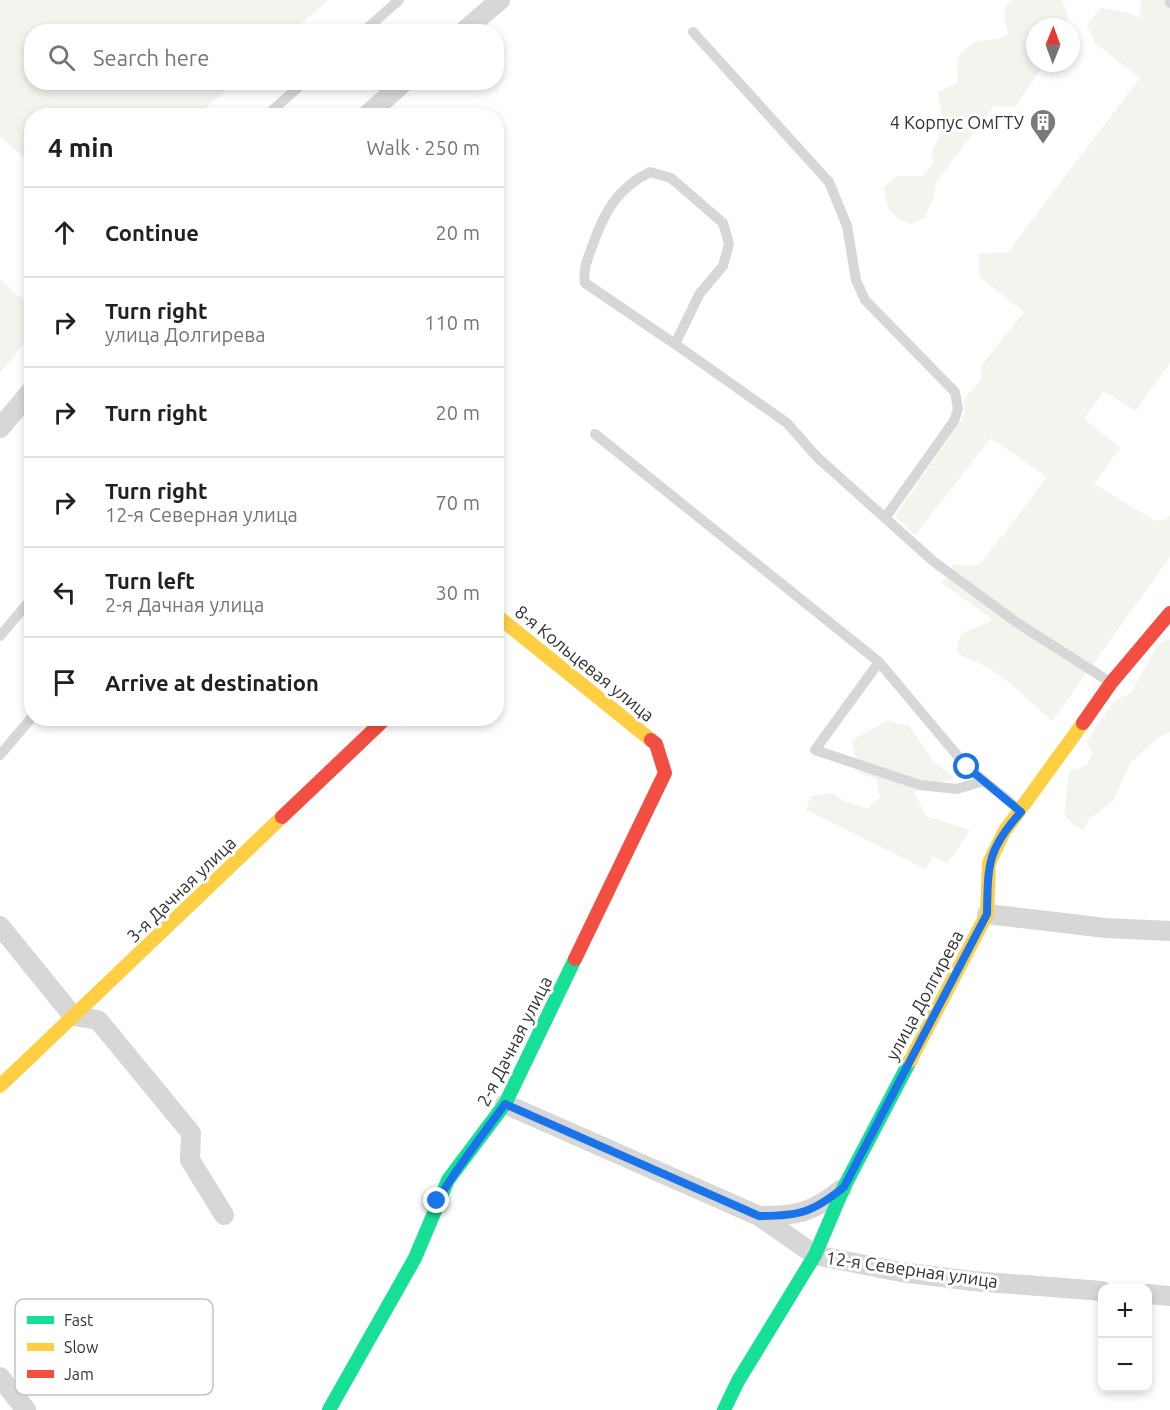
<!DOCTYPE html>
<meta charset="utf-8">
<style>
:root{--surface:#fff;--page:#f6f6f6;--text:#202124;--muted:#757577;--line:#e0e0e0}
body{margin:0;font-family:Ubuntu,sans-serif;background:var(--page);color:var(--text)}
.controls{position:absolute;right:18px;bottom:18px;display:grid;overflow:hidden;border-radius:12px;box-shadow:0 3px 9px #0003}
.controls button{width:54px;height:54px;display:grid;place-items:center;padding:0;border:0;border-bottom:2px solid var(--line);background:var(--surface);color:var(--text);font:30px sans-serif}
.compass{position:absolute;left:1026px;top:18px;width:54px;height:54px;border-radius:50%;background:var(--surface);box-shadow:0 3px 9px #0003;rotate:1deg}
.stop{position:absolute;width:18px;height:18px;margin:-14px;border:4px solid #1a73e8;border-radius:50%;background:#fff}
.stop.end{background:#1a73e8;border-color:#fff;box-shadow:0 2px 6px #0008}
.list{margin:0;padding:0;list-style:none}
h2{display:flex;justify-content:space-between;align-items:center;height:78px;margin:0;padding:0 24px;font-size:26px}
h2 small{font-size:20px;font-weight:400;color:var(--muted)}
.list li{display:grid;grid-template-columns:39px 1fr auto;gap:18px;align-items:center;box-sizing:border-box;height:90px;padding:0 24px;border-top:2px solid var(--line)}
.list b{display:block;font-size:22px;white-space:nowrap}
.list p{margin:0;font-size:20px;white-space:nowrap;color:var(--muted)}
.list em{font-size:20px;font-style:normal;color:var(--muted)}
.icon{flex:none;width:33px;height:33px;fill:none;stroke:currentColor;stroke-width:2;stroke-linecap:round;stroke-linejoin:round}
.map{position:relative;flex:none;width:1170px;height:1410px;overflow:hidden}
.search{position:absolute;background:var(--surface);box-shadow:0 3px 9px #0003;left:24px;top:24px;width:480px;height:66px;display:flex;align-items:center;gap:15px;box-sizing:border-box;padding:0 21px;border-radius:24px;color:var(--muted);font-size:22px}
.panel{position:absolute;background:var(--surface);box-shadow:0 3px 9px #0003;left:24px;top:108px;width:480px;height:618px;border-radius:24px}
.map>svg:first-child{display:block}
</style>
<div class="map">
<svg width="1170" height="1410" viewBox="0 0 1170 1410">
<rect width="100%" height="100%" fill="#fff"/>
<path fill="#f1f5ed" d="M 0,0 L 328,0 L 293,31 L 32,32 L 32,82 L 235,83 L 197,115 L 32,116 L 31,164 L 0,136 Z
M 1015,0 L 1062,0 L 1068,16 L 1067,27 L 1035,27 L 1035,63 L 1045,63 L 1015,107 L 994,106 L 936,182 L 934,197 L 924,218 L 911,224 C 889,216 886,208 884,187 L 897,176 L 923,176 L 934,163 L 931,152 L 944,127 L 938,92 L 958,83 L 957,60 C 977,29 988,47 1008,34 L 1004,17 L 1007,4 Z
M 1141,0 L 1170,0 L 1170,362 L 1136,411 L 1104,391 L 1084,419 L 1120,448 L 1094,484 L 1155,521 L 1167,519 L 1170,515 L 1170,557 L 1052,721 C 1030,702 1007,677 981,664 C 972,660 965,659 956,652 L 961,634 L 993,620 L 942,583 L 953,565 L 980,565 L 1047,477 L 991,438 L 915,535 L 895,516 L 964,417 L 965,398 L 981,380 L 981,366 L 1024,312 L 980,277 L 979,253 L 1007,253 L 1140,78 L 1095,43 L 1087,25 L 1101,8 L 1126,12 L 1140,18 Z
M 0,279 L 32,308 L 31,335 L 0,373 Z
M 1170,639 L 1170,732 L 1159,737 L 1131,762 L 1113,801 L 1089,819 L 1083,830 L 1072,824 L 1064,814 C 1068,799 1065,786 1070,771 L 1086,766 L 1092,753 L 1087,741 L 1114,701 L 1131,693 L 1158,644 Z
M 887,721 L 909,726 L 933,761 L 955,778 L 914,792 L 926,816 L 970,830 L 947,864 L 933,856 L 926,869 L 806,810 L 811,796 L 832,793 L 844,801 L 867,808 L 880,797 L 876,779 L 857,772 L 852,740 Z"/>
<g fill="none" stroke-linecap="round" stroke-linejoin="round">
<path stroke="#d7d7d7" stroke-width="10" d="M 1170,0 L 1170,3
M 363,32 L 399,0
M 693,32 L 829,182 L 847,226 L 856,280 L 865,300 L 955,392 L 958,409 L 954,421 L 885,518
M 266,116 L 304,82
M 675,344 L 585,283 C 583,269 587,260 592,247 C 603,214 617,188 650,172 L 671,178 L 723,223 L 729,244 L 723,266 L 700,293 L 675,344 L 787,423 L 817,457 L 933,561 L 1016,622 L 1110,682
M 595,434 L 879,662 L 967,767 L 1021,811
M 0,636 L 32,598
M 879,662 L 815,750 L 920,785 L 957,789 L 983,781
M 0,755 L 32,717"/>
<path stroke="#d7d7d7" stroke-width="20" d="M 463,32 L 500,0
M 366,116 L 404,82
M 0,428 L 32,390
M 987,914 L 1106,928 L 1170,931
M 0,926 L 73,1016 L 98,1020 L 191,1133 L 190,1160 L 224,1215
M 505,1104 L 759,1216 L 815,1255 L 901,1272 L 973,1281 L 1102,1291
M 759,1216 C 796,1216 812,1213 842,1189
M 1148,1294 L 1170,1296
M 0,1377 L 26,1410"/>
<path stroke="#16e098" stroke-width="14" d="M 329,1410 L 415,1258 L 448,1180 L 505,1104 L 575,959
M 724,1410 L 738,1381 L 815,1255 L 844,1187 L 910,1061"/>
<path stroke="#ffcf43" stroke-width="14" d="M 496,615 L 651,740
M 910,1061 L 987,914 L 989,863 L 1004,832 L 1083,723
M 0,1086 L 282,817"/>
<path stroke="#f24e42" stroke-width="14" d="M 1083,723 L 1111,683 L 1170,613
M 282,817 L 386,718
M 575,959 L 665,773 L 656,744 L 651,740"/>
</g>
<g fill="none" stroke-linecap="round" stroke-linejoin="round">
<path stroke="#1a73e8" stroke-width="8" d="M 437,1201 C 457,1167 482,1136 505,1104 L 759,1216 C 799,1216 812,1213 844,1187 L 987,914 C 988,864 987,850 1021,812 L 967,767"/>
</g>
<defs>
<g id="building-pin" transform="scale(1.35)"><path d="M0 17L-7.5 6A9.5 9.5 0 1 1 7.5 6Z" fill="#7a7a7a" stroke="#fff"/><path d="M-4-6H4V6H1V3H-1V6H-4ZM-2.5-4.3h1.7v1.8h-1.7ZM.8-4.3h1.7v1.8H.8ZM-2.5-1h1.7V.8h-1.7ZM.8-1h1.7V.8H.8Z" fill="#fff"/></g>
</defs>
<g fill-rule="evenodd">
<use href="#building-pin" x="1043" y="122"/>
</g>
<g text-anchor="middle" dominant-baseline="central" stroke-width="6" stroke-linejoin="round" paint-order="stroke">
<g font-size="18" fill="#333" stroke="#fff" text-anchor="end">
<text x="1024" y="122">4 Корпус ОмГТУ</text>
</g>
<g font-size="18" fill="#333" stroke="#fff">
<text transform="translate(585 663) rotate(39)">8-я Кольцевая улица</text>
<text transform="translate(181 889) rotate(-44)">3-я Дачная улица</text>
<text transform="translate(924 995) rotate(-62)">улица Долгирева</text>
<text transform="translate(514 1041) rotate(-63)">2-я Дачная улица</text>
<text transform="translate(912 1269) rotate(8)">12-я Северная улица</text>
</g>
</g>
<rect x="15" y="1299" width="198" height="96" rx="9" fill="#fff" stroke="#c2c2c2" stroke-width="1.5"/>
<rect x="27" y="1316" width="27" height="8" fill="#16e098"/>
<rect x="27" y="1343" width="27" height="8" fill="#ffcf43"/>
<rect x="27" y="1370" width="27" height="8" fill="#f24e42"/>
<g font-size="16" fill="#333">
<text x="64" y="1326">Fast</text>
<text x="64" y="1353">Slow</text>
<text x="64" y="1380">Jam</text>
</g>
</svg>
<div class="controls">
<button>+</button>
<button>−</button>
</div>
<svg class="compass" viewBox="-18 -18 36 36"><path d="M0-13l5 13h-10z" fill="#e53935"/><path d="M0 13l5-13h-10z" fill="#757577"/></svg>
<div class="stop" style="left:967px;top:767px"></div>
<div class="stop end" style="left:437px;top:1201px"></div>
<div class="search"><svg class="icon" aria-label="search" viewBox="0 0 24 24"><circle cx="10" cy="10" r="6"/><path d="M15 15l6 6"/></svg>Search here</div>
<section class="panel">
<h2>4 min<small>Walk · 250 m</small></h2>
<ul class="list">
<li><svg class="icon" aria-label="ahead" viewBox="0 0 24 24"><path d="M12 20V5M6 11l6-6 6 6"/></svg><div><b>Continue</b></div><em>20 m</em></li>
<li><svg class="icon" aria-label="right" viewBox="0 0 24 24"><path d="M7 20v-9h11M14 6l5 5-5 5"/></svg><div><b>Turn right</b><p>улица Долгирева</p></div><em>110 m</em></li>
<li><svg class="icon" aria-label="right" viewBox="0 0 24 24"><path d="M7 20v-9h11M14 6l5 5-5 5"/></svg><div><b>Turn right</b></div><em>20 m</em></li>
<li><svg class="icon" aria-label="right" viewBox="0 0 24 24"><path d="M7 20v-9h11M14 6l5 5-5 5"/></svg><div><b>Turn right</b><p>12-я Северная улица</p></div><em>70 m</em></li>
<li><svg class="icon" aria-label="left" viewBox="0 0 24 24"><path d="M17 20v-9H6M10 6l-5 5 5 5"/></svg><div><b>Turn left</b><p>2-я Дачная улица</p></div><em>30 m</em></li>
<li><svg class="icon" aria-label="arrive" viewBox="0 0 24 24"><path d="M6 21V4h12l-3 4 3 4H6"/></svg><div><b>Arrive at destination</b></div></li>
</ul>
</section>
</div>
